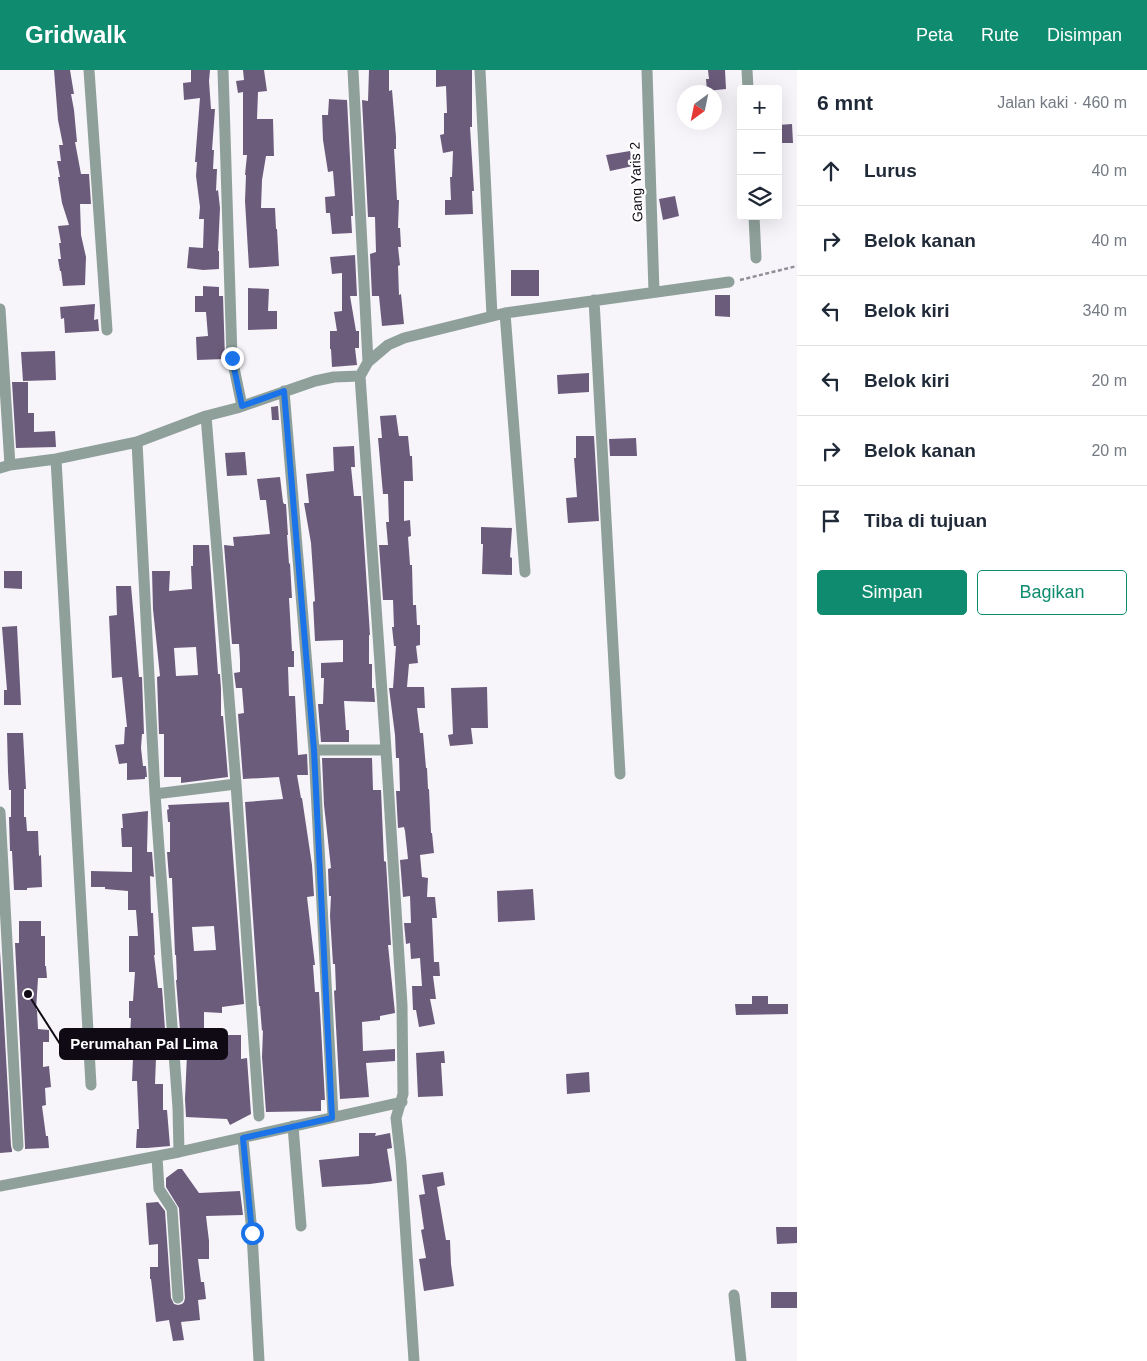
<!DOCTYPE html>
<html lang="id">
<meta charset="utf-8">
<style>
:root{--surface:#fff;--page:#f2f2f3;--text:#1f2937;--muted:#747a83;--line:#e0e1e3;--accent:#0f8b6f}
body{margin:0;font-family:Helvetica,sans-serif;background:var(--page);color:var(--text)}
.controls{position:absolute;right:15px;top:15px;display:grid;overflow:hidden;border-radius:5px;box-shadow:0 5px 20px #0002}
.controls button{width:45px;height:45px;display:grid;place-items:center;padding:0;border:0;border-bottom:1px solid var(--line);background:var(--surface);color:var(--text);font:25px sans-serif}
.compass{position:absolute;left:677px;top:15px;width:45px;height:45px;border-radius:50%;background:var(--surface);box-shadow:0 5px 20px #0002;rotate:213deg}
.stop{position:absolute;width:15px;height:15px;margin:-11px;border:4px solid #1a73e8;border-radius:50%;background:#fff}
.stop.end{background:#1a73e8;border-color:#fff;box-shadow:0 1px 5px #0008}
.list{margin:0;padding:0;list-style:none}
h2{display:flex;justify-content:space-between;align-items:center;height:65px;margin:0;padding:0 20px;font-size:21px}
h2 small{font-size:16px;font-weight:400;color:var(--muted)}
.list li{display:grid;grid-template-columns:32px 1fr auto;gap:15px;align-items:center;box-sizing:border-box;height:70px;padding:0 20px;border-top:1px solid var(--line)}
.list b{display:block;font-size:19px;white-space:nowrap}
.list em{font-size:16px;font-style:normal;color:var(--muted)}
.actions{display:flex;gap:10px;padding:15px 20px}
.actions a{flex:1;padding:11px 0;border:1px solid var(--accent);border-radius:5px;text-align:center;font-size:18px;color:var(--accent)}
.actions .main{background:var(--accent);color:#fff}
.icon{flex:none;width:28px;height:28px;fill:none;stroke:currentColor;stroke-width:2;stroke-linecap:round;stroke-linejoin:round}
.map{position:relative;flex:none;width:797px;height:1291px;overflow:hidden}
header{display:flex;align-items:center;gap:30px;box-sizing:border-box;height:70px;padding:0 25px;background:var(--accent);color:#fff}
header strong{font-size:24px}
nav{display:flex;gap:28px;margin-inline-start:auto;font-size:18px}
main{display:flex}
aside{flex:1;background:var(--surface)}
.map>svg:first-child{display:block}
</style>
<header>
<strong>Gridwalk</strong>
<nav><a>Peta</a><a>Rute</a><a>Disimpan</a></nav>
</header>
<main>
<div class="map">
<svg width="797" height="1291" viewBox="0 0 797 1291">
<rect width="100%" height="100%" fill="#f7f4fa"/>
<path fill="#6c5c7c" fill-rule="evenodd" d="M 54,0 L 70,0 L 74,24 L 71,24 L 74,40 L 77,72 L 75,72 L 81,104 L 89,104 L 91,134 L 80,134 L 81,165 L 86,187 L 85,215 L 63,216 L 61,201 L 60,201 L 58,189 L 61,189 L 59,173 L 61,173 L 58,156 L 69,155 L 62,133 L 58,107 L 60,107 L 57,91 L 61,91 L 59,75 L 63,75 L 58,50 Z
M 191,0 L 210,0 L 209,11 L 211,39 L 215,39 L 212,80 L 214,80 L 213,99 L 217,99 L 216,121 L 218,120 L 220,138 L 218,181 L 219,181 L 219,199 L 203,200 L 187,198 L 189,177 L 203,178 L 204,149 L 199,149 L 200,137 L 196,106 L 197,92 L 195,92 L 200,28 L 184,30 L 183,13 L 191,12 Z
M 243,0 L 264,0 L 267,21 L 258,22 L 257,49 L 273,49 L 274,86 L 266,86 L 262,110 L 261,138 L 275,138 L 276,159 L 277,159 L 279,196 L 249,198 L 245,131 L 246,105 L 245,105 L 247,85 L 243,85 L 243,22 L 238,23 L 236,11 L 244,10 Z
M 369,0 L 389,0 L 389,21 L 392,20 L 396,67 L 396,79 L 394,79 L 397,130 L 399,130 L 398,158 L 400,158 L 401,177 L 398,177 L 400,195 L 398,196 L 399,225 L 401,224 L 404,254 L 382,256 L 379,226 L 372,226 L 370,184 L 376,182 L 375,147 L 368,147 L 362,30 L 368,31 Z
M 436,0 L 472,0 L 472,57 L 470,57 L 474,121 L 472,121 L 473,144 L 445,145 L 445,130 L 451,130 L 450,107 L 452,107 L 453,81 L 443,83 L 440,65 L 444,64 L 444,43 L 447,43 L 446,16 L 436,17 Z
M 708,0 L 725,0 L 726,19 L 707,21 L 706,9 L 709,9 Z
M 329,29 L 347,30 L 353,146 L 351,146 L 352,163 L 332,164 L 330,143 L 326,143 L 325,127 L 335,126 L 333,101 L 328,102 L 323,70 L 322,45 L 328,45 Z
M 792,54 L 793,73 L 778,73 L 778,55 Z
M 630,81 L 633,96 L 610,101 L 606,85 Z
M 675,126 L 679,146 L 663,150 L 659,129 Z
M 355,185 L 357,226 L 350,226 L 356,261 L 359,261 L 359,278 L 355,278 L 357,295 L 332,297 L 331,279 L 330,279 L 330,261 L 337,261 L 334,242 L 342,241 L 342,203 L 332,204 L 330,187 Z
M 511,200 L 539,200 L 539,226 L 511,226 Z
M 203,216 L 219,217 L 219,226 L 223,226 L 225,289 L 197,290 L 196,267 L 208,266 L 206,242 L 195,242 L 195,226 L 203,226 Z
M 248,218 L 269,219 L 268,241 L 277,241 L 277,259 L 248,260 Z
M 715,225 L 730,225 L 730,247 L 715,246 Z
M 95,234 L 94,250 L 98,249 L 99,261 L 65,263 L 64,248 L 61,249 L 60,237 Z
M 55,281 L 56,310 L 23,311 L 21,282 Z
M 589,303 L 589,322 L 558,324 L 557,305 Z
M 12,312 L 28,312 L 28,343 L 34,343 L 34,362 L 55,361 L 56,377 L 16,378 Z
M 278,336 L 279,350 L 272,350 L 271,337 Z
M 396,345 L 399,366 L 408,366 L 410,386 L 412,386 L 413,411 L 404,411 L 404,451 L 410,450 L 411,466 L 408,467 L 410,495 L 412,495 L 413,535 L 416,535 L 417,555 L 420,555 L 420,575 L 416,576 L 418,593 L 409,594 L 407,617 L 424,617 L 425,638 L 417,638 L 420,663 L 423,663 L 426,698 L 427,698 L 428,719 L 429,719 L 431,763 L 432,763 L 434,783 L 420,785 L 422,807 L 428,808 L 427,827 L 435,827 L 437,848 L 432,848 L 434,892 L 439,892 L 440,906 L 433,906 L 436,929 L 430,929 L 435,954 L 419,957 L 416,940 L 413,940 L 412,916 L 422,916 L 420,888 L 411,889 L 410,873 L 406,874 L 404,853 L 411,853 L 410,826 L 403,827 L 400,790 L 408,789 L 405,761 L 404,757 L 398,758 L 396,721 L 400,721 L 399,688 L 396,688 L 395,665 L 389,618 L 393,618 L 396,576 L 394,576 L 392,557 L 394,557 L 393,530 L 383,530 L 379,475 L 388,475 L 386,452 L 389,452 L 388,424 L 383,424 L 378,368 L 382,368 L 380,346 Z
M 576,366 L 594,366 L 599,451 L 568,453 L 566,428 L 577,427 L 574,388 L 576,388 Z
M 636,368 L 637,386 L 610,386 L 609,369 Z
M 354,376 L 355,397 L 351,397 L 354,426 L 361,426 L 370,565 L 369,565 L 369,594 L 372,594 L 372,618 L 374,618 L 375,632 L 344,631 L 346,660 L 349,660 L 349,672 L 321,672 L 318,634 L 323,634 L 324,608 L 321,608 L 321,593 L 343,592 L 343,570 L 315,571 L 313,532 L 315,531 L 311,473 L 304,433 L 309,433 L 306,404 L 334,401 L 333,377 Z
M 245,382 L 247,405 L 227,406 L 225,383 Z
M 280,407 L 283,432 L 284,434 L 286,434 L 288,465 L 287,465 L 289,494 L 290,493 L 292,528 L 289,528 L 292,581 L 294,581 L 294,597 L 288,597 L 289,626 L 295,626 L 298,685 L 307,684 L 308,705 L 297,705 L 301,728 L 302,728 L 312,795 L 314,826 L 307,827 L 315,895 L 313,895 L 315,922 L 319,922 L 325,1030 L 321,1030 L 321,1041 L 266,1042 L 262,987 L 263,960 L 262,961 L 260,936 L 259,936 L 245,732 L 283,729 L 279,707 L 243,709 L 238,644 L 244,643 L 242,618 L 236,618 L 234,603 L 240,602 L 240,590 L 239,574 L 232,574 L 224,475 L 234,476 L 233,467 L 270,464 L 266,430 L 260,430 L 257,409 Z
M 481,457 L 512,458 L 510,487 L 512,488 L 512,505 L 482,504 L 483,474 L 481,474 Z
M 193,475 L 209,475 L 218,604 L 220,604 L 221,619 L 221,646 L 223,646 L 228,707 L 181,713 L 181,707 L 164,707 L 164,664 L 159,664 L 157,607 L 160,606 L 153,539 L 152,501 L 170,501 L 169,521 L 192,519 L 191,496 L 193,496 ZM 196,577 L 198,605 L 176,606 L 174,578 Z
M 4,501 L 22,501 L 22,519 L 4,518 Z
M 116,516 L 131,516 L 139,607 L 142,607 L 144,664 L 142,664 L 141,678 L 143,696 L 146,696 L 147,707 L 145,707 L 145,709 L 127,710 L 127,693 L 119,694 L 115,675 L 124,674 L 125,657 L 127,657 L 122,607 L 112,608 L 109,546 L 117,545 Z
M 17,556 L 21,635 L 4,635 L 4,620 L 7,620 L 2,557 Z
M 487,617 L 488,658 L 471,658 L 473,674 L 450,676 L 448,665 L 453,664 L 451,618 Z
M 7,663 L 23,663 L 26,719 L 24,719 L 24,747 L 26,747 L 27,761 L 38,761 L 39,786 L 41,785 L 42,817 L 27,818 L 27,820 L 14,820 L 12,781 L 10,781 L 9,747 L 11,747 L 11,720 L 9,720 L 8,702 Z
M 322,688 L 372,688 L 373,720 L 381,720 L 384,791 L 386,792 L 391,875 L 388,875 L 395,943 L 380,946 L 380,950 L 362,952 L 363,981 L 395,979 L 395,991 L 366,993 L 369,1027 L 340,1029 L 334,921 L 336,920 L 335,894 L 333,894 L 330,846 L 331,826 L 329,826 L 328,799 L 331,798 L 324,735 Z
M 229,732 L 244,934 L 222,937 L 222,943 L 204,942 L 204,965 L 241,965 L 241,989 L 247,988 L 251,1044 L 230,1055 L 227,1049 L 186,1047 L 185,1029 L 187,984 L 182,985 L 176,910 L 177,910 L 176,885 L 175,885 L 172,808 L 169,808 L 167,782 L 170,782 L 170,752 L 168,752 L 167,740 L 169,739 L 168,735 ZM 214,856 L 216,880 L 194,881 L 192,857 Z
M 148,741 L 147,782 L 152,782 L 154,807 L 150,806 L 151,843 L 153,843 L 155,885 L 154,885 L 158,918 L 162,918 L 167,987 L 156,988 L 155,1014 L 163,1014 L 163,1040 L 167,1040 L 170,1076 L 147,1078 L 136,1078 L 137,1059 L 139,1059 L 137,1011 L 132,1011 L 133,988 L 132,968 L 130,968 L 131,948 L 129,948 L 129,931 L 133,931 L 135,902 L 129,902 L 129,866 L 138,866 L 136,840 L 128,840 L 128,821 L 105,819 L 105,817 L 91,817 L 91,801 L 132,802 L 132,777 L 122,777 L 121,758 L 123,758 L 122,744 Z
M 533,819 L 535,850 L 498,852 L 497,821 Z
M 19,851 L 41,851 L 41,866 L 45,866 L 45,896 L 46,896 L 47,908 L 38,908 L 36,940 L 37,940 L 38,959 L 49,960 L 49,972 L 43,972 L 43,997 L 49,996 L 51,1017 L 45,1018 L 46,1035 L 42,1036 L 46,1066 L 48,1066 L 49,1078 L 25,1079 L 25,1076 L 15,873 L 19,873 Z
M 0,881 L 11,1076 L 12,1080 L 12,1082 L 0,1083 Z
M 752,926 L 768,926 L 768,934 L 788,934 L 788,944 L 736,945 L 735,934 L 752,934 Z
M 444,981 L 445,993 L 441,993 L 443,1026 L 418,1027 L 416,983 Z
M 589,1002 L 590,1022 L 567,1024 L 566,1004 Z
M 359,1063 L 376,1063 L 375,1066 L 390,1063 L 392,1078 L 387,1079 L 392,1111 L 370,1114 L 322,1117 L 319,1090 L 359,1086 Z
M 178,1099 L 182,1099 L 199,1123 L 240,1121 L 243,1145 L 206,1146 L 209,1171 L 209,1189 L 198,1189 L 201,1212 L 204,1212 L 206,1229 L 198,1230 L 200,1250 L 181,1252 L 184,1270 L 173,1271 L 169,1250 L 156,1252 L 151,1209 L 150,1209 L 150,1197 L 158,1197 L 158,1174 L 149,1175 L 146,1133 L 158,1132 L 165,1141 L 171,1228 L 174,1234 L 178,1235 L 182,1234 L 184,1232 L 185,1228 L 179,1138 L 166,1117 L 166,1108 Z
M 443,1102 L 445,1115 L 437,1117 L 446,1170 L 450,1170 L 451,1194 L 454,1216 L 424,1221 L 419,1189 L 426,1188 L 421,1160 L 424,1159 L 419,1125 L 425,1124 L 422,1105 Z
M 776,1157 L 797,1157 L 797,1173 L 777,1174 Z
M 771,1222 L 797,1222 L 797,1238 L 771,1238 Z"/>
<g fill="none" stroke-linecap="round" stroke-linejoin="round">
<path stroke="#928e96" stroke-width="2.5" stroke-dasharray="4 2.5" stroke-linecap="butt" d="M 740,210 L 797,196"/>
<path stroke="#8fa09a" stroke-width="11" d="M 89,0 L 107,260
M 223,0 L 232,288 L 242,336
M 480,0 L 492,246
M 647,0 L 654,222
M 747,0 L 748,19
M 754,146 L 756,188
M 594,230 L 620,704
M 0,239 L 10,395
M 505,243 L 525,502
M 368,292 L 388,275 L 404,268 L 505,243 L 729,212
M 360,306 L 386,680 L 402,935 L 403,1024 L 396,1048 L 401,1092 L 414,1291
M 284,321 L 314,680 L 333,1047
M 206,346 L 236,714 L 259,1046
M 137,372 L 155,724 L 178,1038 L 179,1082
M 56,389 L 91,1015
M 0,398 L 10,395 L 56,389 L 137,372 L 206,346 L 237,338 L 315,311 L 334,307 L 360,306 L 368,292 L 353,0
M 314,680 L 386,680
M 155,724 L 236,714
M 0,742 L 18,1076
M 293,1056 L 301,1156
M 243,1068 L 252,1163 L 259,1291
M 157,1087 L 159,1119 L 172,1139 L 178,1228
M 0,1116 L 179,1082 L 402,1032
M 734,1225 L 741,1291"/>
</g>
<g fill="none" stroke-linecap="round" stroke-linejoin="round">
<path stroke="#1a73e8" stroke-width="6" d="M 232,288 L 242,336 L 284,321 L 314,680 L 332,1048 L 243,1068 L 252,1163"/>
</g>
<g text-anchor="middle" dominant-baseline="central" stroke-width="4.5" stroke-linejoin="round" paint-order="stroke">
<g font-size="14" fill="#100a15" stroke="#fff">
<text transform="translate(636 112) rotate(-92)">Gang Yaris 2</text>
</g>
</g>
<path fill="none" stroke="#100a15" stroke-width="2" d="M28 924L60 974"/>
<circle fill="#100a15" stroke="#fff" stroke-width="2" cx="28" cy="924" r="5"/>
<rect fill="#100a15" stroke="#100a15" stroke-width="2" x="60" y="959" width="167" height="30" rx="5"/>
<g font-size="15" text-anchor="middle" font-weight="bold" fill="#fff">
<text x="144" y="979">Perumahan Pal Lima</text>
</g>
</svg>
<div class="controls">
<button>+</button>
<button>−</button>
<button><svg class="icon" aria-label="layers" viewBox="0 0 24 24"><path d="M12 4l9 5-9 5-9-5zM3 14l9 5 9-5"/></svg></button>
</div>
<svg class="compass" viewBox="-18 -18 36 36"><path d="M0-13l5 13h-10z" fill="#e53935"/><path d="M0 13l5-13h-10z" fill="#747a83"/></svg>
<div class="stop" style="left:252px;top:1163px"></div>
<div class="stop end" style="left:232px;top:288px"></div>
</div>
<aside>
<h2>6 mnt<small>Jalan kaki · 460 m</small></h2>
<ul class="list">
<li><svg class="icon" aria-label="ahead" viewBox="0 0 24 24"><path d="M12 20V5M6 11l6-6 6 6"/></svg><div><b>Lurus</b></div><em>40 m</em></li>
<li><svg class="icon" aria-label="right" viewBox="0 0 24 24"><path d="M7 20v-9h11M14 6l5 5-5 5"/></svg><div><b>Belok kanan</b></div><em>40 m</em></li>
<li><svg class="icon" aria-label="left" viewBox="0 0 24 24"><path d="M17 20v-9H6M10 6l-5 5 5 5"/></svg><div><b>Belok kiri</b></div><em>340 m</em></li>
<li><svg class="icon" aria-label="left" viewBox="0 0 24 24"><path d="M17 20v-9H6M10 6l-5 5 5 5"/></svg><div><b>Belok kiri</b></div><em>20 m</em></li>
<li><svg class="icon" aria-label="right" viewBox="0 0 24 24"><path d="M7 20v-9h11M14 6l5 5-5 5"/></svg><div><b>Belok kanan</b></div><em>20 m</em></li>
<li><svg class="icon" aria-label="arrive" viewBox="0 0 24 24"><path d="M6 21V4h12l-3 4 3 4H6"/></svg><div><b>Tiba di tujuan</b></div></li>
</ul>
<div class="actions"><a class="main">Simpan</a><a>Bagikan</a></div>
</aside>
</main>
